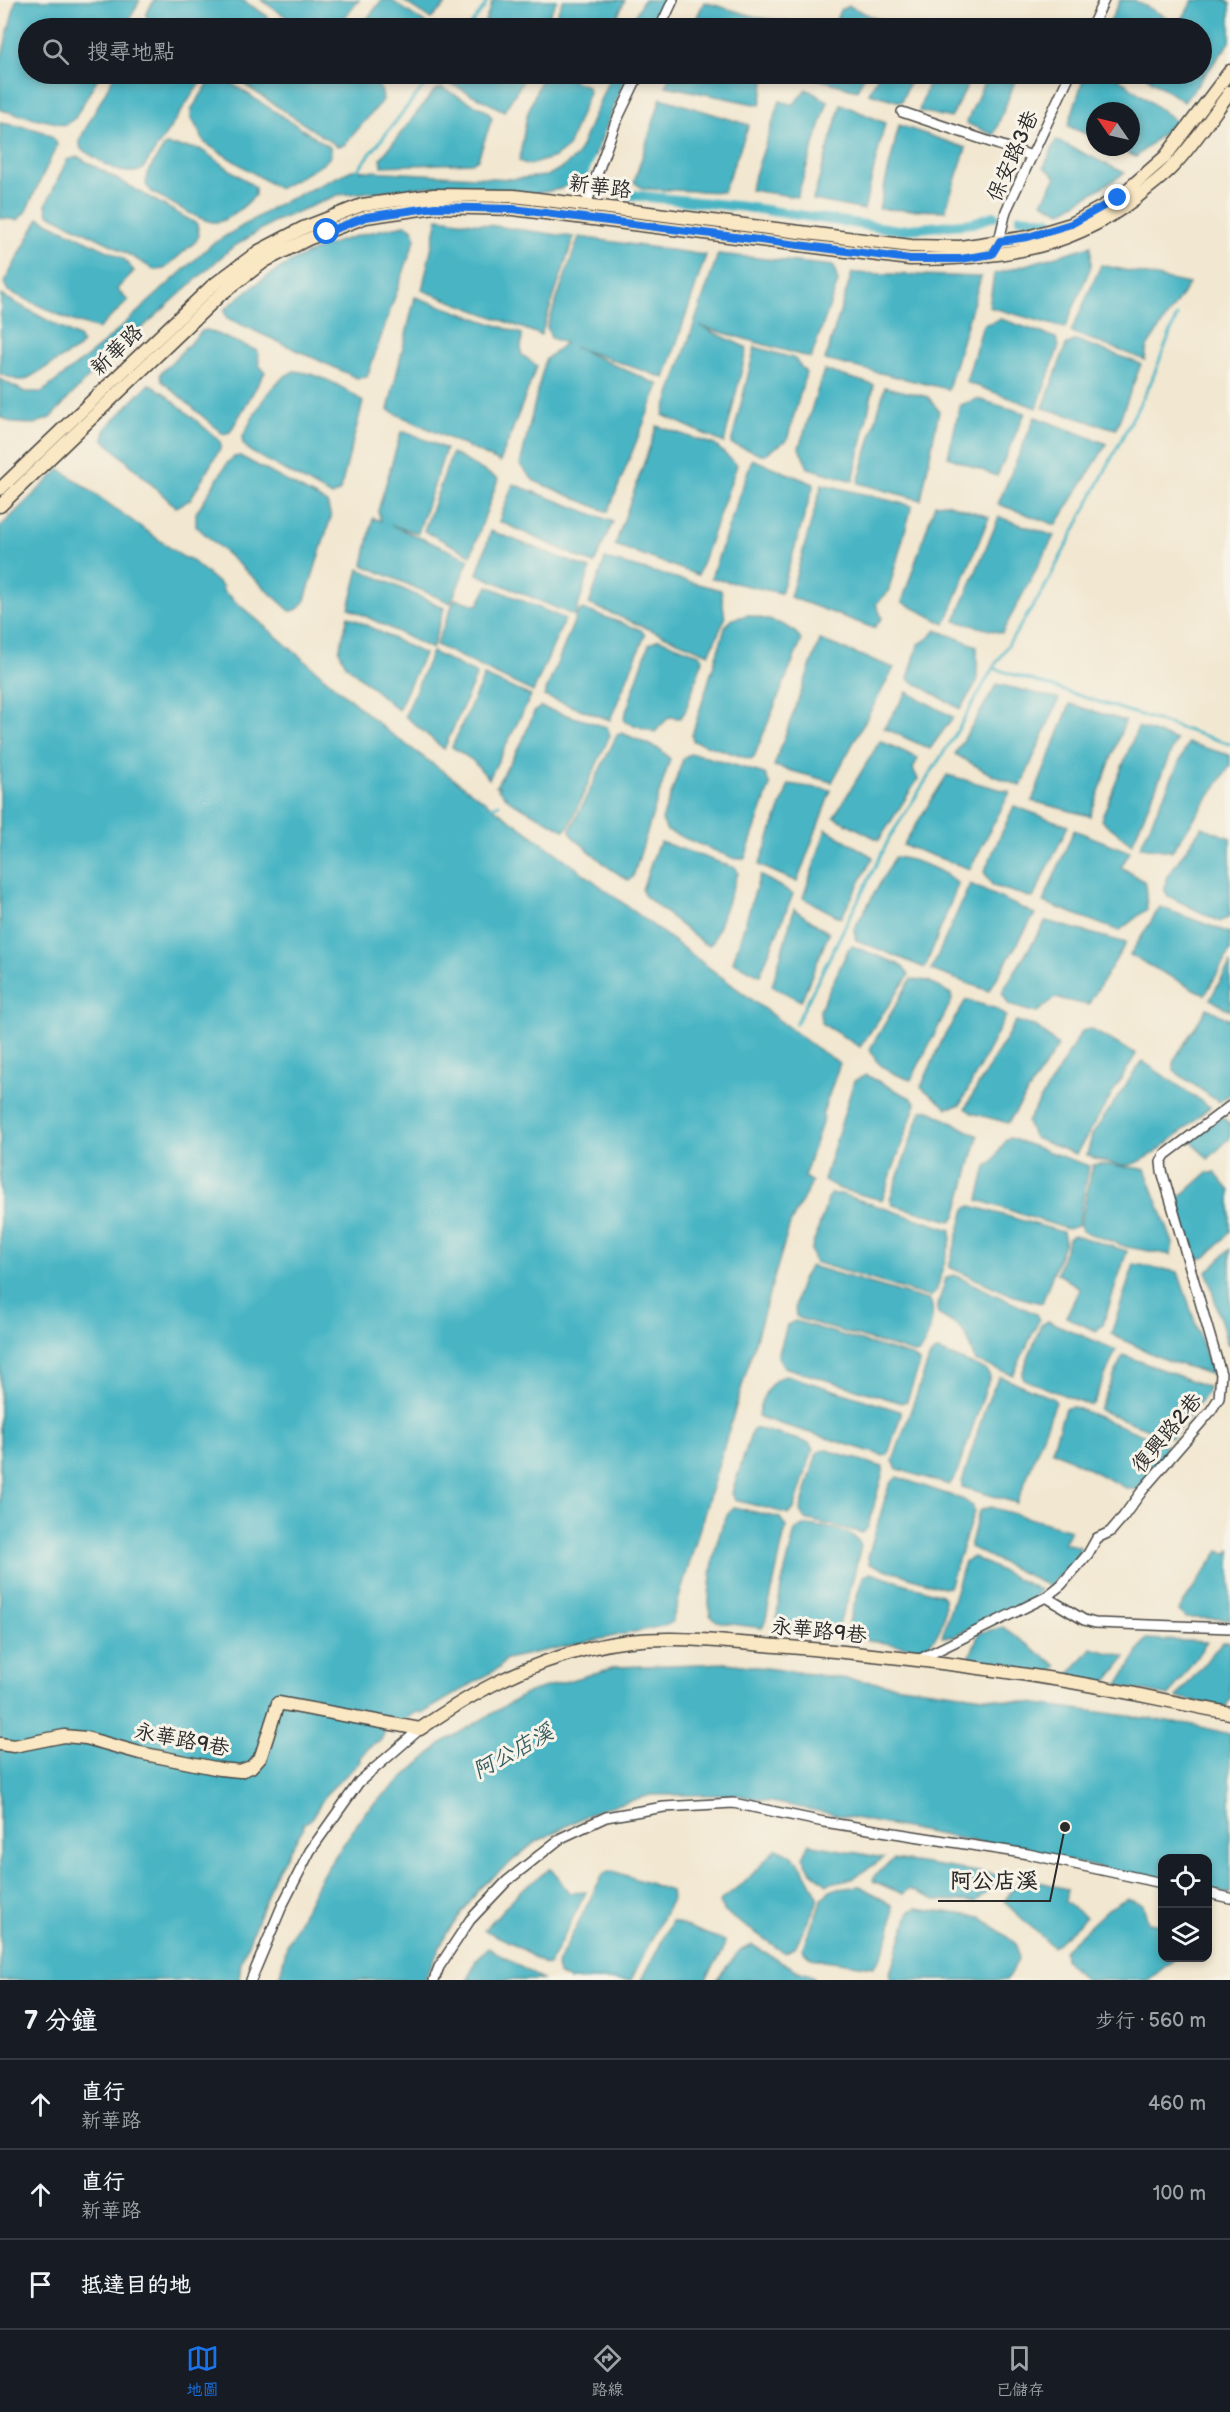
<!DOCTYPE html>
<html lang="zh-TW">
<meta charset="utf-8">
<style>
:root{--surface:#171b24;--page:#20242c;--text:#f1f3f6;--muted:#9ea1a6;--line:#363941;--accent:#1a73e8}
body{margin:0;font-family:"Balsamiq Sans","LXGW WenKai TC",sans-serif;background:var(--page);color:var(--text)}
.controls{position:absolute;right:18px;bottom:18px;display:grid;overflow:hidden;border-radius:12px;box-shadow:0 3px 9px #0003}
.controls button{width:54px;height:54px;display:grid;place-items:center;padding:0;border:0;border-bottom:2px solid var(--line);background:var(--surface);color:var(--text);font:30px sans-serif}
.compass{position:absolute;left:1086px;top:102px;width:54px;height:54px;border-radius:50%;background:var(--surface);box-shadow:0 3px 9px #0003;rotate:304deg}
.stop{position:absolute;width:18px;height:18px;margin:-14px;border:4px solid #1a73e8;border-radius:50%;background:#fff}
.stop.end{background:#1a73e8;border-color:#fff;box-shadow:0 2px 6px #0008}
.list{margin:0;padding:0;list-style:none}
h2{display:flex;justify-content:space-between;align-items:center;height:78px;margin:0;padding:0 24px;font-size:26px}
h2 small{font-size:20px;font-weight:400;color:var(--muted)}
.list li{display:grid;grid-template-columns:39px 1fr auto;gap:18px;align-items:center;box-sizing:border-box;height:90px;padding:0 24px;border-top:2px solid var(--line)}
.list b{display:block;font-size:22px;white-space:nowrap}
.list p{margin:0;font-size:20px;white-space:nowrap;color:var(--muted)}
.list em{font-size:20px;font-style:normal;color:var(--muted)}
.icon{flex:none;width:33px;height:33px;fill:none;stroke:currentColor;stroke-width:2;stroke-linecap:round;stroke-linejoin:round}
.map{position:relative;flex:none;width:1230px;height:1980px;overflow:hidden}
.search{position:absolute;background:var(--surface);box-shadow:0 3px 9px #0003;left:18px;right:18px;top:18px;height:66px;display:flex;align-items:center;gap:15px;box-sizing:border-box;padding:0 21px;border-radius:33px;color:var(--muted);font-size:22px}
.sheet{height:348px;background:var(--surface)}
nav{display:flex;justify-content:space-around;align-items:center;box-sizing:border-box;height:84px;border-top:2px solid var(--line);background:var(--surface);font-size:16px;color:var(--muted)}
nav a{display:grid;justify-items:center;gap:3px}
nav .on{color:var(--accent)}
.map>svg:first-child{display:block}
</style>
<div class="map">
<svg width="1230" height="1980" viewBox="0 0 1230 1980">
<rect width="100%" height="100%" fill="#f7f3e8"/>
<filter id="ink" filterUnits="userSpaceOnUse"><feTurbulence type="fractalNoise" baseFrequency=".0167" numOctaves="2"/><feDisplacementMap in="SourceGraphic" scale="12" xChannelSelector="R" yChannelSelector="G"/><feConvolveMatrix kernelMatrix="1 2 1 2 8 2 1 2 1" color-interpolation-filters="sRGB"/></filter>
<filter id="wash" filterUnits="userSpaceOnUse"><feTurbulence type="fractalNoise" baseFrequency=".008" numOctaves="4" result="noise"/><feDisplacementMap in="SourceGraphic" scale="24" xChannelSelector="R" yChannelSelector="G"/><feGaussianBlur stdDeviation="1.35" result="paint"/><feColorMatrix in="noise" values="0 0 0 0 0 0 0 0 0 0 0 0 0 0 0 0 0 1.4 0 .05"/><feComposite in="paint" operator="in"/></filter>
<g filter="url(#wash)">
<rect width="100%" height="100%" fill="#f2e7d0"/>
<path fill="#48b5c4" stroke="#3a7078" stroke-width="1.5" d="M 16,0 L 140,0 L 125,28 L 28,28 L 28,74 L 100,74 L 75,118 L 65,125 L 0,110 L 0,63 Z
M 154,0 L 242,0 L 266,15 L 271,24 L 269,28 L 158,28 L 148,22 L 146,14 Z
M 261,0 L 359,0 L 336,28 L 303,28 Z
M 382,0 L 391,0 L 432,28 L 360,28 Z
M 402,0 L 450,0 L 431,19 Z
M 493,0 L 557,0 L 542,28 L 486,28 L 483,27 Z
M 563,0 L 625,0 L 612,28 L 550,28 Z
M 643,0 L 658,0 L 644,28 L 629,28 Z
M 1120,0 L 1134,0 L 1166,17 L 1159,28 L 1107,28 Z
M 1193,0 L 1227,0 L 1230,4 L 1230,42 L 1184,102 L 1148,78 L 1150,74 L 1202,74 L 1202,28 L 1177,28 Z
M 704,2 L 760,18 L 789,22 L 787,28 L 692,28 Z
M 849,6 L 886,23 L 883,28 L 833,28 L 840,10 Z
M 115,74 L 206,74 L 142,170 C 119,179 101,160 81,149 L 79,141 Z
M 244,74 L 357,74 L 378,85 L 382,92 L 383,100 L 344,145 L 337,146 L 245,85 L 242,76 Z
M 448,74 L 520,74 L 523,81 L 504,111 L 451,84 L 447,80 Z
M 543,74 L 557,74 L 587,86 L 589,92 L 568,147 L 555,157 L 529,165 L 519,161 L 527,115 Z
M 611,74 L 627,74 L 594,157 L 583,174 L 560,189 L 533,194 L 434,186 L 338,195 L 273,222 L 230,249 L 93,372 L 50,418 L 34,424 L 13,423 L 0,417 L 0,379 L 25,392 L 42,392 L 97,349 L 212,244 L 279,204 L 352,170 L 511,179 L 547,176 L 563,167 L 577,156 Z
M 670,74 L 766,74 L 760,105 L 666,86 Z
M 816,74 L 865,74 L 857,90 L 814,78 Z
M 879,74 L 913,74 L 901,102 L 869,93 Z
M 931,74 L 973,74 L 951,118 L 919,111 Z
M 988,74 L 1012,74 L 1017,76 L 994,135 L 966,123 Z
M 1085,74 L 1113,74 L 1176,121 L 1136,157 L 1114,147 L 1131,147 L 1131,111 L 1095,111 L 1095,138 L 1068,126 Z
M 212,78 L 223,78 L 330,147 L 331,156 L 323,164 L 279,189 L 205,143 L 191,117 L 191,110 Z
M 442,88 L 487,111 L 492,118 L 478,159 L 472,163 L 382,166 L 381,158 L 435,90 Z
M 806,89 L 828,101 L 797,197 L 750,190 L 780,101 L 793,105 Z
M 661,98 L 749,125 L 723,192 L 643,189 L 634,182 Z
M 841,104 L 885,123 L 864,210 L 813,200 Z
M 0,123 C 15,126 53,128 57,145 L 26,211 L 18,220 L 0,218 Z
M 899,125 L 966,148 L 945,211 L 879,209 Z
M 1056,140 L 1125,173 L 1061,212 L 1042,202 L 1056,177 L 1044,167 Z
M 165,145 L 200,149 L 255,187 L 255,195 C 249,203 227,221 217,222 C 203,224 166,199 152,192 L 146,185 L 147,173 Z
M 78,157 L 197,224 L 199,235 L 196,241 L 164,269 L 155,270 L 112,245 L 48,214 L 46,205 L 67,160 Z
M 39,218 L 123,258 L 134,271 L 117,289 L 128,301 L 98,329 L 70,320 L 8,291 L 4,283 Z
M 438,218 L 574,237 L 541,335 L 422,290 Z
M 406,225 C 413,227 415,232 415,239 L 367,377 L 357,378 L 227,318 L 224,310 C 282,259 331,238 406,225 Z
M 579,237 L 706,255 L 665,378 L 574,347 L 659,385 L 608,512 L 534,481 L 520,465 L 545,360 L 565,343 L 551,338 L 547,327 Z
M 1091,246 L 1091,266 L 1065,328 L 989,307 L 994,274 Z
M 718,254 L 834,266 L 838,282 L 811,358 L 700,326 L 747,348 L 724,443 L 663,415 Z
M 1101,265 L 1189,284 L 1147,347 L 1145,360 L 1071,332 Z
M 852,273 L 981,277 L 948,389 L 825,360 Z
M 1,295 L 80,338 L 82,343 L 79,348 L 25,380 L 17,380 L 0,374 Z
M 415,297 L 522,334 L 521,354 L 537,366 L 500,462 L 388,410 Z
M 1001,319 L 1056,338 L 1059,346 L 1037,408 L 966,382 L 983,325 Z
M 207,330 L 258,351 L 259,365 L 265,372 L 230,432 L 223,434 L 162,381 L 160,374 L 202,331 Z
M 1076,340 L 1141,364 L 1116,429 L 1043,408 L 1066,345 Z
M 755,347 L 795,359 L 806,373 L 787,440 L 764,455 L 731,444 Z
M 824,370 L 874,385 L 853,481 L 808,468 L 799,448 Z
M 294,371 C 318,373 345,387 363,402 L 340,491 L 332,496 L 251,452 L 243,444 L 242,438 C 255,414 267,384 294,371 Z
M 149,384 L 164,393 L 220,441 L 221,447 L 190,500 L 176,507 L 103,439 L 106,428 Z
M 885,387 L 928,397 L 939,411 L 921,500 L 858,483 Z
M 977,399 L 1025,413 L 997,476 L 948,457 L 960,405 Z
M 1035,417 L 1107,444 L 1056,525 L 998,504 Z
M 657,426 L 715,445 L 737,465 L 698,575 L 615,545 Z
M 401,432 L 410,433 L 446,449 L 418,533 L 391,525 L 469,559 L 451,603 L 363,565 L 373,518 L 381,521 L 378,511 Z
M 452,453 L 498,479 L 471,555 L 424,531 Z
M 240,456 L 327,503 L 331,517 L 305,600 C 301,606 298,611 290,611 L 196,526 L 196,513 L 228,462 L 234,457 Z
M 752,459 L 814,484 L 781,593 L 711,578 Z
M 60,469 L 183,557 L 190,559 L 223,587 L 222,590 L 386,730 L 559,855 L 816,1048 L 840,1063 L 822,1115 L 824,1117 L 804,1177 L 812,1182 L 790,1224 L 672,1622 L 667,1625 L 506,1659 L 499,1668 L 423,1713 L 417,1712 L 385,1731 L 381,1740 L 371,1745 L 359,1759 L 361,1761 L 327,1793 L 310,1820 L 303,1824 L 304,1827 L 275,1874 L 241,1962 L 239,1980 L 0,1980 L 0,527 Z
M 513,484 L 613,522 L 594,564 L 499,521 Z
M 822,484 L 912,506 L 888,592 L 876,604 L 882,618 L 874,628 L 790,597 Z
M 946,503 L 989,517 L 945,624 L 902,602 L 935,504 Z
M 999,517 L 1054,536 L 1002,633 L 955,621 Z
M 491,531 L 590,569 L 575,616 L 477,574 Z
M 605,559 L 721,590 L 725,619 L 709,654 L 589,604 Z
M 359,569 L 444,608 L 432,649 L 349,608 Z
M 488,586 L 565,619 L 533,692 L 436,645 L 455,599 L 478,605 Z
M 582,609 L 641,630 L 645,635 L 610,720 L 544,696 L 577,614 Z
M 748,615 C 765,620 795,623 801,641 L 754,757 L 750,759 L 693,741 L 692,735 L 726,625 L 733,619 Z
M 348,616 L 424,654 L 398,710 L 346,665 L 339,651 Z
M 936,630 L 977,646 L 977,682 L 960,709 L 908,679 L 918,645 L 930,637 Z
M 659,639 L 701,655 L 703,659 L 685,712 L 680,718 L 669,717 L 655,732 L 625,722 L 624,718 L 649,644 Z
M 820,640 L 894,668 L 832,782 L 774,766 Z
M 432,652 L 477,674 L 444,749 L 405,716 Z
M 484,676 L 531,696 L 489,779 L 472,760 L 452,747 Z
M 997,684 L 1059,699 L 1021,786 L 992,775 L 955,754 Z
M 907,692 L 953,717 L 930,749 L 884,728 Z
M 1070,704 L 1125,721 L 1090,816 L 1032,801 Z
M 540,707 L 607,727 L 610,735 L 569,826 L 564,830 L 510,801 L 498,789 L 500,787 L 496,786 L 522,742 L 534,712 Z
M 1138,727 L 1176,740 L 1132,844 L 1101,820 Z
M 622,733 L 661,750 L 670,759 L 633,877 L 628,880 L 608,867 L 572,836 L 570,830 L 617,735 Z
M 880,741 L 918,758 L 913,769 L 918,779 L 879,840 L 834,817 Z
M 1188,743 L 1230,755 L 1230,766 L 1172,851 L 1140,847 Z
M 690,754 L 696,754 L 765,774 L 770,785 L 745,858 L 735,859 L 667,831 L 662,820 L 683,759 Z
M 947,775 L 1010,792 L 970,869 L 903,845 Z
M 789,784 L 831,790 L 797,882 L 759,865 Z
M 1014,806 L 1068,826 L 1033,898 L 993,886 L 984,872 Z
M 1202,827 L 1230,838 L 1230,916 L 1220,922 L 1168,896 L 1165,891 L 1166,878 Z
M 826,829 L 873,857 L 841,918 L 803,898 Z
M 1074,830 L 1130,852 L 1121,867 L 1145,882 L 1147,909 L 1119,931 L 1043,902 Z
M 661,842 L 736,868 L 738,873 L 713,942 L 709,945 L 703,943 L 644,895 L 642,890 L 656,849 Z
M 895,857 C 915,859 944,870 958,884 L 925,968 L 856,940 L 854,929 Z
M 760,875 L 793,894 L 760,975 L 733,962 Z
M 970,884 L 1035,914 L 989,991 L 931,970 Z
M 1160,907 L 1230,933 L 1230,951 L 1205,995 L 1130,955 Z
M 794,909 L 829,933 L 801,1001 L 772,986 Z
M 1046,921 L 1126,943 L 1088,1005 L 1055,998 L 1036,1013 L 1009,1005 L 1002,992 Z
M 852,946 L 901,965 L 909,975 L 860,1047 L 821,1023 L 820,1010 L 849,948 Z
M 1230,964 L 1230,1011 L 1210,999 Z
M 911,979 L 928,981 L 951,994 L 952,1000 L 911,1080 C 893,1074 876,1067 870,1049 Z
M 966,1000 L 997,1009 L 1006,1016 L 960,1105 L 947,1108 L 921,1087 L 943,1038 Z
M 1207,1008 L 1230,1020 L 1230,1094 L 1219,1102 L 1174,1071 L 1174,1060 Z
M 1016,1021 L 1037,1027 L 1058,1046 L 1008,1123 L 972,1113 L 965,1108 Z
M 1090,1029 L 1136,1054 L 1076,1154 L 1034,1138 L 1027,1122 L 1082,1031 Z
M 1142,1061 L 1210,1107 C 1191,1122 1151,1163 1127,1165 C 1118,1166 1095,1159 1087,1155 L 1092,1135 Z
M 866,1075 L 911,1098 L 916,1104 L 882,1200 L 840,1189 L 824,1180 L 854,1081 Z
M 928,1110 L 978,1136 L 956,1216 L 951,1221 L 893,1205 L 890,1199 L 921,1111 Z
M 1221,1116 L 1230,1124 L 1230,1138 L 1208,1159 L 1191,1141 Z
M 1010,1138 L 1089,1166 L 1078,1226 L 1067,1229 L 978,1200 L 986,1166 L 992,1163 L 1006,1140 Z
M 1100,1164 L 1145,1169 L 1173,1243 L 1171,1255 L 1127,1247 L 1082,1231 L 1080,1225 L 1093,1165 Z
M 1207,1173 L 1215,1173 L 1230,1191 L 1230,1232 L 1206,1257 L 1195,1260 L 1177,1208 L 1179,1198 Z
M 830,1194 L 841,1194 L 951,1230 L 951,1240 L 936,1292 L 929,1297 L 814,1262 L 811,1250 Z
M 971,1206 L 1063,1232 L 1065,1241 L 1042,1303 L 1014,1296 L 949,1267 L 965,1209 Z
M 1074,1235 L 1127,1251 L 1103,1324 L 1096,1331 L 1066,1317 L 1080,1288 L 1057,1273 L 1069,1238 Z
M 1230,1249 L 1230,1345 L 1227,1343 L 1207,1272 Z
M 1134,1264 L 1178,1272 L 1213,1375 L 1163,1359 L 1111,1334 Z
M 811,1266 L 930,1301 C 937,1312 927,1346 917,1354 L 801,1319 L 796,1316 C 793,1302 801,1276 811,1266 Z
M 954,1275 L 1036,1314 L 1039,1320 L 1013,1375 L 975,1361 C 965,1330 967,1331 938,1314 L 937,1308 L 946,1278 Z
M 795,1321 L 914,1357 L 920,1363 L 907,1401 L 902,1403 L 784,1367 L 778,1357 L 787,1325 Z
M 1048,1321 L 1116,1350 L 1093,1404 L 1089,1405 L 1023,1379 L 1022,1374 L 1041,1325 Z
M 939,1351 L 986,1370 L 990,1376 L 956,1476 L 949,1485 L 897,1469 L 893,1461 L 930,1356 L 934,1352 Z
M 1123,1355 L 1208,1387 L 1206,1394 L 1172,1438 L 1099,1410 Z
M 786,1375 L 900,1411 L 901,1415 L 888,1454 L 884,1456 L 758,1417 C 759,1401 770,1379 786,1375 Z
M 1001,1377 L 1052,1398 L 1056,1402 L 1017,1503 L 962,1487 L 962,1482 L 986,1405 L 998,1378 Z
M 1074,1407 L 1165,1444 L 1166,1457 L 1138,1489 L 1128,1489 L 1052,1450 L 1065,1408 Z
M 756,1428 L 809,1443 L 813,1449 L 794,1509 L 789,1514 L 735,1500 L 732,1493 L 752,1431 Z
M 824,1449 L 883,1467 L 883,1472 L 868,1527 L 863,1533 L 805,1519 L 800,1511 L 817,1453 Z
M 897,1477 L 964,1500 L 972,1506 L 974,1512 L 949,1587 L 943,1588 L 869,1564 L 868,1557 L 889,1485 Z
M 734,1507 L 780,1518 L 786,1527 L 765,1623 L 762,1628 L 717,1622 L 710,1615 C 706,1593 716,1521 734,1507 Z
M 990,1507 L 1071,1530 L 1064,1543 L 1080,1547 L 1077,1558 L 1049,1586 L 970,1547 L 979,1511 Z
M 804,1525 C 819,1526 855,1529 861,1545 L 848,1599 L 835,1635 L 779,1626 L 776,1622 L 781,1587 L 795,1531 Z
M 1230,1550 L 1230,1619 L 1186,1618 L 1178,1611 L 1219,1551 L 1226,1554 Z
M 973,1557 L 1040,1590 L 1032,1599 L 1002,1616 L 984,1620 L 954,1636 L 942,1637 L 965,1561 Z
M 870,1573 L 941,1595 L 944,1598 C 947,1617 939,1641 921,1649 L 849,1637 L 846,1631 L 863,1576 Z
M 1003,1627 L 1057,1666 L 1049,1678 L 969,1659 L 979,1633 Z
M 1146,1639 L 1207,1642 L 1169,1696 L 1117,1686 Z
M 1222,1642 L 1230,1642 L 1230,1699 L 1225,1708 L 1177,1697 Z
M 1091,1648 L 1126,1657 L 1105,1684 L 1067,1677 Z
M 727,1663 L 1189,1724 L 1230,1734 L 1230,1894 L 1208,1890 L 1208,1858 L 1162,1858 L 1162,1881 L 1013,1849 L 736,1795 L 651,1795 L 597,1810 L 534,1843 L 481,1887 L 447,1933 L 424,1980 L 279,1980 L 287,1945 L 321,1877 L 366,1811 L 443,1742 L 529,1692 L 616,1667 Z
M 810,1843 L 814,1845 L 884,1858 L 853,1878 L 827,1884 L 811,1871 L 803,1857 Z
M 776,1849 C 799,1851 809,1880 819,1899 L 795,1947 L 785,1953 L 725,1912 L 720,1903 L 722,1899 L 744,1883 Z
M 894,1859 L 1004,1876 L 976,1902 L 936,1900 L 909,1889 L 903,1894 L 873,1881 L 875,1875 Z
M 551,1868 L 569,1893 L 586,1892 L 549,1965 L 544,1964 L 512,1943 L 484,1930 L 521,1890 Z
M 613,1871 L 671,1891 L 672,1899 L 631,1980 L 569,1980 L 558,1974 L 556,1966 L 603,1874 Z
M 1021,1877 L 1067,1889 L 1065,1902 L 1086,1917 L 1053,1947 L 1004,1902 Z
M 860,1886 L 892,1905 C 895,1921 885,1956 873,1967 L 811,1958 L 802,1949 L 823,1898 L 830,1890 Z
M 1127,1898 L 1143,1904 L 1148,1923 L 1162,1925 L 1162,1958 L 1176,1958 L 1148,1980 L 1085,1980 L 1065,1960 L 1064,1950 L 1108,1909 Z
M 917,1908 L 981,1917 L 1016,1944 L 1018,1960 L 1006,1980 L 891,1980 L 890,1973 L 910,1911 Z
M 672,1921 L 725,1941 L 723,1951 L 705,1980 L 642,1980 Z
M 752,1945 L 798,1971 L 813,1976 L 814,1980 L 716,1980 L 739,1951 Z
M 488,1948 L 543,1980 L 468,1980 L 476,1960 Z"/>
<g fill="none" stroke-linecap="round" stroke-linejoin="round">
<path stroke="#48b5c4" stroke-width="3" d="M 468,28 L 484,8 L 487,0
M 356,172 L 433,74
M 993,668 L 1230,744
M 490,808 L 499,804
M 796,1024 L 890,837 L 956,733 L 993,668 L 1043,591 L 1151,382 L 1177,316"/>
<path stroke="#48b5c4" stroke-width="10" d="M 647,28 L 662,0
M 558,181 L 579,183 L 589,159
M 622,194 L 745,207 L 899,230 L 972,223 L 994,216
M 1020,218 L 1049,221"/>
</g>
</g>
<g filter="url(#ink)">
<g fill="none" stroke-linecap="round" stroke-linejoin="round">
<g stroke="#494744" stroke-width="12">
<path id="street" d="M 660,28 L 673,0
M 1091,28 L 1104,0
M 902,112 L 1032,156
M 586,205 L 615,124 L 639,74
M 998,245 L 1006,211 L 1070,74
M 1046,1597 L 1084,1620 L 1095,1623 L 1230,1628
M 918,1660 L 1046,1597 L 1061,1585 L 1088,1554 L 1097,1538 L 1110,1532 L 1123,1517 L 1145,1487 L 1210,1412 L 1219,1398 L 1221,1374 L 1162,1171 L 1161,1162 L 1165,1155 L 1230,1106
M 1208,1893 L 1230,1898
M 251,1980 L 282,1906 L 310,1851 L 359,1782 L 420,1729
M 434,1980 L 439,1967 L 470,1920 L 507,1881 L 561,1838 L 606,1817 L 664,1807 L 733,1803 L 824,1822 L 1028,1854 L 1162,1883"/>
</g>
<g stroke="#494744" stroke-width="15">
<path id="secondary" d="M 0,489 L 212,286 L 259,251 L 303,228 L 362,205 L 434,195 L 514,196 L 911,246 L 960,247 L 1028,237 L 1071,224 L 1118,198 L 1165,157 L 1230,71
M 0,506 L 220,295 L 265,261 L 308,239 L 366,217 L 435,207 L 513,209 L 910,259 C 1000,259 1077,250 1148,188 C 1157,181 1167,173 1175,164 C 1195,142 1212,116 1230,92
M 0,1744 L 14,1746 L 64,1736 L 86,1738 L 140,1753 L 220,1769 L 240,1771 L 251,1767 L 261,1756 L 278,1703 L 420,1729 C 475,1691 525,1664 591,1648 C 650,1632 716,1641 776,1646 C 867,1653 957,1664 1047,1678 C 1108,1687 1169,1702 1230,1713"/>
</g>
<use href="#street" stroke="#fff" stroke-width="9"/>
<use href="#secondary" stroke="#fae7c3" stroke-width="12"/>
</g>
</g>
<g fill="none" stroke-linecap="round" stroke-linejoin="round" filter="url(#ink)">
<path stroke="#1a73e8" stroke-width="8" d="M 327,232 L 366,217 L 435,207 L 513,209 L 910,259 L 961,259 L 992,254 L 1000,241 L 1028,237 L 1071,224 L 1118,198"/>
</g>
<g text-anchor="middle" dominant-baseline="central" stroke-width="6" stroke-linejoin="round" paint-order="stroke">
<g font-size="21" fill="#2b2b2b" stroke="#f7f3e8">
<text transform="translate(1013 156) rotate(-66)">保安路3巷</text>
<text transform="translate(600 187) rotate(7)">新華路</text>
<text transform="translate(117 350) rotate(-44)">新華路</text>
<text transform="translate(1167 1433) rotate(-50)">復興路2巷</text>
<text transform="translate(819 1631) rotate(6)">永華路9巷</text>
<text transform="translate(182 1740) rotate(11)">永華路9巷</text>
</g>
<g font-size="22" font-style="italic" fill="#355b61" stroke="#f7f3e8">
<text transform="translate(513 1752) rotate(-29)">阿公店溪</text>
</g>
</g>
<path fill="none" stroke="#2b2b2b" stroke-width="2" d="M1065 1827L1050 1901H938"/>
<circle fill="#2b2b2b" stroke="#f7f3e8" stroke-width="2" cx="1065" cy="1827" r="6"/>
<g font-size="22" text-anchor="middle" font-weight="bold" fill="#2b2b2b" stroke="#f7f3e8" stroke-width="6" stroke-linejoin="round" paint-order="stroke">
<text x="994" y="1888">阿公店溪</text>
</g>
</svg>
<div class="controls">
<button><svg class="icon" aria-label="locate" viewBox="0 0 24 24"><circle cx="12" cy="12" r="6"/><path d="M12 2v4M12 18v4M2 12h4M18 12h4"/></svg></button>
<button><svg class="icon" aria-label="layers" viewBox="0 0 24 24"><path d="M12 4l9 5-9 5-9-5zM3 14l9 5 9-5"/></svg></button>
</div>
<svg class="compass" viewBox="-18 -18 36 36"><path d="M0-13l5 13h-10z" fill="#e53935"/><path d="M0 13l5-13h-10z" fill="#9ea1a6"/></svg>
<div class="stop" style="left:327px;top:232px"></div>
<div class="stop end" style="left:1118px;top:198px"></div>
<div class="search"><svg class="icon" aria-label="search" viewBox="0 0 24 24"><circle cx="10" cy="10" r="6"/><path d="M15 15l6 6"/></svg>搜尋地點</div>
</div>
<section class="sheet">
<h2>7 分鐘<small>步行 · 560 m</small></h2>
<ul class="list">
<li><svg class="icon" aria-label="ahead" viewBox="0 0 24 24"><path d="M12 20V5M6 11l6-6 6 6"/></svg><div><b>直行</b><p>新華路</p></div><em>460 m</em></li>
<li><svg class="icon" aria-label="ahead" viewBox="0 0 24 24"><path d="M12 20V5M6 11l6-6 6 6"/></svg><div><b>直行</b><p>新華路</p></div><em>100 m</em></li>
<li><svg class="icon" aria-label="arrive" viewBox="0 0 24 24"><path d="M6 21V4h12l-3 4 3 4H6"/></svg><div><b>抵達目的地</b></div></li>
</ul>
</section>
<nav>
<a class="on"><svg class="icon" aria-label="map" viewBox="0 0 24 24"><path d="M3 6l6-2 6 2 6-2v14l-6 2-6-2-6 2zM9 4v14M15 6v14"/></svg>地圖</a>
<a><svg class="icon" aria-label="directions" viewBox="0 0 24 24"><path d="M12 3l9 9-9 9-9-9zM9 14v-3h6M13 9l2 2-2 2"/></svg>路線</a>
<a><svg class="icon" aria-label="saved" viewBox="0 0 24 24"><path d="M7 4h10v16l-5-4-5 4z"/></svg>已儲存</a>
</nav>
